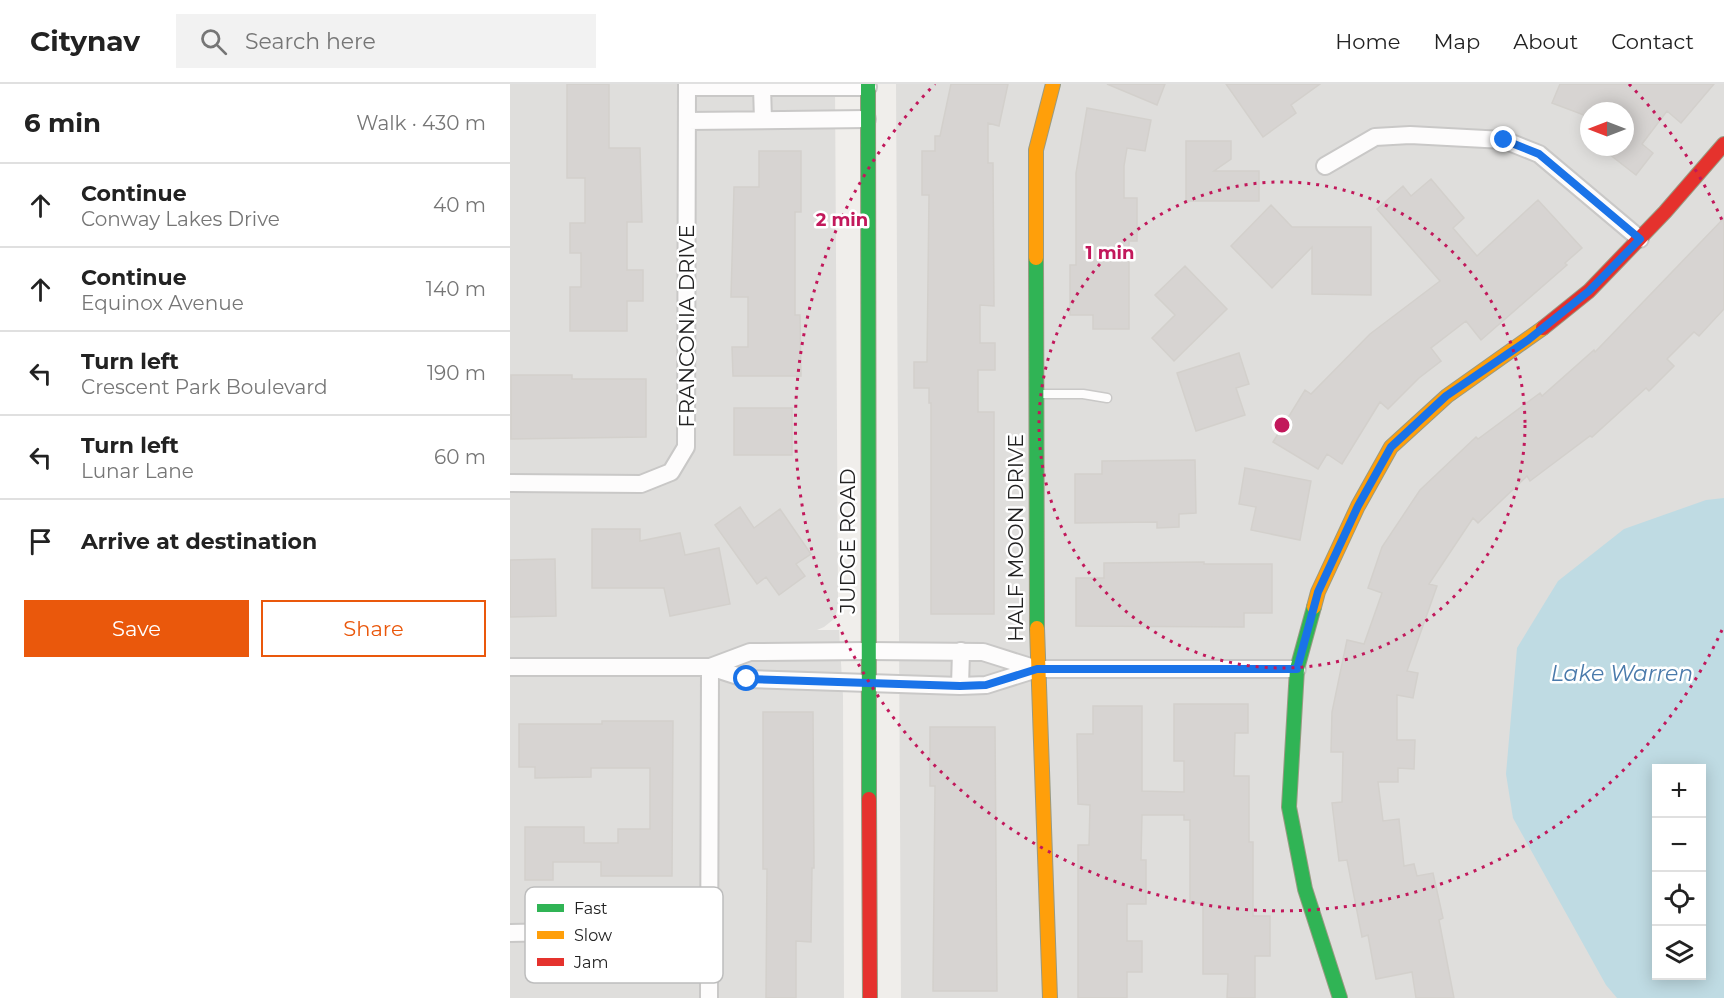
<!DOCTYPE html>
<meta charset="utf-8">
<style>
:root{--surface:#fff;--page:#f2f2f2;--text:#222;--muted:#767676;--line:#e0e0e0;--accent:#ea580c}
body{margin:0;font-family:Montserrat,sans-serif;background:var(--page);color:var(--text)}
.controls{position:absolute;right:18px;bottom:18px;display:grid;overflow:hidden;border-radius:0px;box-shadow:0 3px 15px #0003}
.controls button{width:54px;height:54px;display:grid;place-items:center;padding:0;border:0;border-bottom:2px solid var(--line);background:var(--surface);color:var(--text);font:30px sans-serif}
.compass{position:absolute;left:1070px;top:18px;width:54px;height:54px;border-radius:50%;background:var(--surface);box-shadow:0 3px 15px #0003;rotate:270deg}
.stop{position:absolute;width:18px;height:18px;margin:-14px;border:4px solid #1a73e8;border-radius:50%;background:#fff}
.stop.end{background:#1a73e8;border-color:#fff;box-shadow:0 2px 6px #0008}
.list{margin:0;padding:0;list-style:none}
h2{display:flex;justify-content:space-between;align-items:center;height:78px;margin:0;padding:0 24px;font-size:26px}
h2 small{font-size:20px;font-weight:400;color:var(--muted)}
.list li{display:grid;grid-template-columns:39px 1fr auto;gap:18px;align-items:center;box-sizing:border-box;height:84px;padding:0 24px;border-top:2px solid var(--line)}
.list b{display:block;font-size:22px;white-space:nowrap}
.list p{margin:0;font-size:20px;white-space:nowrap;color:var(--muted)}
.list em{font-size:20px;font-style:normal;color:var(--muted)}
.actions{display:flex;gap:12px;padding:18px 24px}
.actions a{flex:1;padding:14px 0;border:2px solid var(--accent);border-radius:0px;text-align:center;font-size:21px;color:var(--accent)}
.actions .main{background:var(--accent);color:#fff}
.icon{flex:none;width:33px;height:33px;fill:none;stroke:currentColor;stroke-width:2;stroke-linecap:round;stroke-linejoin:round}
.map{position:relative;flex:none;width:1214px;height:914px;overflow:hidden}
header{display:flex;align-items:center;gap:36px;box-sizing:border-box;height:84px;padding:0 30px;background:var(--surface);border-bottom:2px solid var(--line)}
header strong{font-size:28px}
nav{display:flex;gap:33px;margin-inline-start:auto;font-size:21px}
.search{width:420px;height:54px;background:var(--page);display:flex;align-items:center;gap:15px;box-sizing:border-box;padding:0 21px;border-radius:0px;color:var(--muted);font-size:22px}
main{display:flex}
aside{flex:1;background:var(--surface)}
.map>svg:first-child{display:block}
</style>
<header>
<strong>Citynav</strong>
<div class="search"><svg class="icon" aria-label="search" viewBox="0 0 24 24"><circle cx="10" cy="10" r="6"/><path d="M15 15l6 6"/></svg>Search here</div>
<nav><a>Home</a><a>Map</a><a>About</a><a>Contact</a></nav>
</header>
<main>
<aside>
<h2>6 min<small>Walk · 430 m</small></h2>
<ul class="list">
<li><svg class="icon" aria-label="ahead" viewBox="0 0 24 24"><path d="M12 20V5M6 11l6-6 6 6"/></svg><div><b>Continue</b><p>Conway Lakes Drive</p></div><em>40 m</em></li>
<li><svg class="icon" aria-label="ahead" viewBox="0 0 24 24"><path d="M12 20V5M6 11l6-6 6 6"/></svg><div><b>Continue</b><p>Equinox Avenue</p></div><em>140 m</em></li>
<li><svg class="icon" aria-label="left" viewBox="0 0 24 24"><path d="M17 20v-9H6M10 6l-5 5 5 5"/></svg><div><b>Turn left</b><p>Crescent Park Boulevard</p></div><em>190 m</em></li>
<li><svg class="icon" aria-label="left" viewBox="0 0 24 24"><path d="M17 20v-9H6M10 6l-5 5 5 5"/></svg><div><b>Turn left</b><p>Lunar Lane</p></div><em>60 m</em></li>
<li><svg class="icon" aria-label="arrive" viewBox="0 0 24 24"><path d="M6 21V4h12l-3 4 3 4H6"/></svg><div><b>Arrive at destination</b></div></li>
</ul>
<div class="actions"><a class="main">Save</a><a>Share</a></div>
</aside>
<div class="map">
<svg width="1214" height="914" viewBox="0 0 1214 914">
<rect width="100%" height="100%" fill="#f0eeeb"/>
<path fill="#dfdedc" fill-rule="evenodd" d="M 0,0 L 325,0 L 328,524 L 324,535 L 314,543 L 307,546 L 329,546 L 333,612 L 334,914 L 0,914 Z
M 386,0 L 1214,0 L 1214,914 L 391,914 ZM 1079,27 L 1115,27 L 1115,63 L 1079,63 ZM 1146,684 L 1192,684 L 1192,892 L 1146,892 Z"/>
<path fill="#bfdbe3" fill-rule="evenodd" d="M 1214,414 L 1214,914 L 1107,914 L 1096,901 L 1003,734 L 996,690 L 1007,564 L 1048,497 L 1114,445 L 1196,416 ZM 1146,684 L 1192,684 L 1192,892 L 1146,892 Z"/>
<path fill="#d7d4d2" stroke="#d3d0cc" stroke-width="1.5" d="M 57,0 L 99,0 L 99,64 L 130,64 L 132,138 L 117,138 L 117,186 L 133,186 L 133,217 L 117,217 L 117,247 L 60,247 L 60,203 L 71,203 L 71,169 L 60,169 L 60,139 L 75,139 L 75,94 L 57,94 Z
M 441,0 L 498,0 L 489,42 L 478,39 L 478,79 L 483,79 L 484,222 L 470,221 L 470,259 L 485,259 L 485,286 L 468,286 L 468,328 L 484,328 L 484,530 L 421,530 L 421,319 L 419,319 L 419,304 L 404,304 L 404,278 L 417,278 L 419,111 L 412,111 L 412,67 L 425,67 L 425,52 L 430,52 Z
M 597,0 L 655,0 L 647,21 Z
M 716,0 L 810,0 L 781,21 L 786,29 L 753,53 Z
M 1050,0 L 1204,0 L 1171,39 L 1157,27 L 1132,60 L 1143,69 L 1126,91 L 1090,63 L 1115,63 L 1115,27 L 1079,27 L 1079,33 L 1042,19 Z
M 577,24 L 641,36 L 635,67 L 617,64 L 614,82 L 614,114 L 627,114 L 627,157 L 619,157 L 619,245 L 583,245 L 583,231 L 560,231 L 560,181 L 566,181 L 566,89 Z
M 676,57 L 721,57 L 721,75 L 704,87 L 749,87 L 749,117 L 676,117 Z
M 249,67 L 291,67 L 291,128 L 285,128 L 285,231 L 290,231 L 291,292 L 223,292 L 222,263 L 238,263 L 238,213 L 221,213 L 224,103 L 249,103 Z
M 921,95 L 954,134 L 943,144 L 967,172 L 1028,116 L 1072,164 L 1055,179 L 1057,181 L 971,256 L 956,237 L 921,264 L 931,277 L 909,294 L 878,325 L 870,318 L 832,380 L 817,370 L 808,385 L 763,358 L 795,306 L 801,310 L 860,250 L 930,197 L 867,125 L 893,102 L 901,112 Z
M 761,121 L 782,143 L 861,143 L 861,211 L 802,210 L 802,163 L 762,204 L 721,162 Z
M 1214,134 L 1214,225 L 1189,252 L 1184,248 L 1157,275 L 1164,282 L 1139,307 L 1136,304 L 1082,353 L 1080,352 L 1020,397 L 1017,392 L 968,439 L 963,434 L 919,500 L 927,502 L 897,587 L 908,589 L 903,614 L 887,611 L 887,656 L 905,656 L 904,685 L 888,684 L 888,698 L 868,698 L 873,737 L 889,735 L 894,782 L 904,780 L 907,792 L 923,789 L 933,834 L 929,836 L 944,914 L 906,914 L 902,888 L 866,895 L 858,851 L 852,853 L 837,776 L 829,777 L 822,719 L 832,718 L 833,668 L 821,668 L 822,628 L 837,556 L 854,560 L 872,509 L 858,504 L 872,463 L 910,406 L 966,353 L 968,355 L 1030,309 L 1032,312 L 1084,266 L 1085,268 Z
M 675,182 L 717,225 L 664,277 L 642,254 L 665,231 L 645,211 Z
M 729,269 L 739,300 L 726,304 L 735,331 L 686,347 L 667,289 Z
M 1,291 L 62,291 L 62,295 L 136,295 L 136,353 L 1,355 Z
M 224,324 L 282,324 L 282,371 L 224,371 Z
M 685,376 L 686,429 L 669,430 L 669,443 L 647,444 L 647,438 L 565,439 L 565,390 L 592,390 L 592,377 Z
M 735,384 L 801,397 L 790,456 L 741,446 L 746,423 L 729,420 Z
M 230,423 L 244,444 L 270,425 L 301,470 L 286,480 L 295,492 L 269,511 L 256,493 L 247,500 L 205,441 Z
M 82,445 L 130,445 L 130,457 L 170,449 L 175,471 L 209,464 L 220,520 L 160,532 L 154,504 L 82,504 Z
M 45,475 L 46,532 L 0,533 L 0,476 Z
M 694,478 L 694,480 L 762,480 L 762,529 L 734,529 L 734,543 L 566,542 L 566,494 L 594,494 L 594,479 Z
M 664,620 L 738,620 L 738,649 L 725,649 L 724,692 L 739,692 L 739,758 L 743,758 L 743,832 L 760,832 L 760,872 L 745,872 L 745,914 L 717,914 L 718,890 L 693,890 L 693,819 L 680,819 L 680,736 L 674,736 L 674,731 L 632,731 L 631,776 L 636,776 L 636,820 L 617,820 L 617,857 L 632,857 L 632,888 L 617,888 L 617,914 L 568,914 L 568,761 L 579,761 L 580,721 L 568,720 L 567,650 L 583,650 L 583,622 L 632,622 L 632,707 L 674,708 L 674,677 L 664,677 Z
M 253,628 L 303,628 L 304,784 L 302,784 L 301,858 L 286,857 L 286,914 L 256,914 L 257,785 L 253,785 Z
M 92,637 L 163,637 L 162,792 L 91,792 L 91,778 L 43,778 L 43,796 L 15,796 L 15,743 L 74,743 L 74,759 L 108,759 L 108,745 L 140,745 L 140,684 L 81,684 L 81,693 L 25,694 L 25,683 L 9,683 L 9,640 L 92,640 Z
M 420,643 L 485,643 L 487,907 L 423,907 L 425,702 L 420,702 Z"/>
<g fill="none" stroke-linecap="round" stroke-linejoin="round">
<g stroke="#c9c8c7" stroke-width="11">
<path id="lane" d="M 527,310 L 573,310 L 597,314"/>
</g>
<g stroke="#c9c8c7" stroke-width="20">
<path id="street" d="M 177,3 L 358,3
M 252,3 L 253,36
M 177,37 L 357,35
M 815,82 L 865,53 L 900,51 L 994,56 L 1029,70 L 1130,155
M 0,399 L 131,400 L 161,388 L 176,363 L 177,0
M 0,583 L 200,583 L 237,595 L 450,602 L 476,601 L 527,585
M 200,583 L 240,568 L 358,567 L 473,568 L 527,585 L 787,585
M 450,602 L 451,567
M 0,849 L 199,845
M 199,914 L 200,583"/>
</g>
<g stroke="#999a82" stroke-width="16">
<path id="fast" d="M 358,0 L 359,715
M 526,174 L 527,544
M 804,523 L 787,585 L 779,723 L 795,805 L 830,914"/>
</g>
<g stroke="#999a82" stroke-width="16">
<path id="slow" d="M 526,174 L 526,66 L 543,0
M 804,523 L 808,508 L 848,422 L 881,363 L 937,312 L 1033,244
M 527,544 L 540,914"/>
</g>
<g stroke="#999a82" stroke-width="16">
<path id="jam" d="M 1033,244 L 1079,207 L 1155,128 L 1214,60
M 359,715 L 360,914"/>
</g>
<use href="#lane" stroke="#fdfcfc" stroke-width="8"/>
<use href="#street" stroke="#fdfcfc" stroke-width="16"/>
<use href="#fast" stroke="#30b455" stroke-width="14"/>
<use href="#slow" stroke="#ff9f0a" stroke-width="14"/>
<use href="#jam" stroke="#e5322d" stroke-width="14"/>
</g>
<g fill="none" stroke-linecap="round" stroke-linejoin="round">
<path stroke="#1a73e8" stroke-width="8" d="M 237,595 L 450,602 L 476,601 L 527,585 L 787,585 L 808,508 L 848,422 L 881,363 L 936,312 L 1018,256 L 1079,207 L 1130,155 L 1029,70 L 994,56"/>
</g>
<g fill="none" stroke="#c2185b" stroke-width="3" stroke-dasharray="3 6">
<circle cx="772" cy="341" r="243"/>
<path d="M1212 546A486 486 0 1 1 425 0M1119 0A486 486 0 0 1 1212 136"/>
</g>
<g text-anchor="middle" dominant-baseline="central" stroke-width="5" stroke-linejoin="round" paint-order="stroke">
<g font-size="21" fill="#222" stroke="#fff">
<text transform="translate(176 242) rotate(-90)">FRANCONIA DRIVE</text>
<text transform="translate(505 454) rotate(-90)">HALF MOON DRIVE</text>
<text transform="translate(337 457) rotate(-90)">JUDGE ROAD</text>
</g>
<g font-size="22" font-style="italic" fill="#4a7aab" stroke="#fff">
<text x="1112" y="589">Lake Warren</text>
</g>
</g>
<rect x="15" y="803" width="198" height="96" rx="9" fill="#fff" stroke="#bdbdbd" stroke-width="1.5"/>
<rect x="27" y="820" width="27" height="8" fill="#30b455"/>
<rect x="27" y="847" width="27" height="8" fill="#ff9f0a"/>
<rect x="27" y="874" width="27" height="8" fill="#e5322d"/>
<g font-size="16" fill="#222">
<text x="64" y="830">Fast</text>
<text x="64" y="857">Slow</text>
<text x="64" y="884">Jam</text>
</g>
<circle cx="772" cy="341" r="9" fill="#c2185b" stroke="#fff" stroke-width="3"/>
<g font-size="18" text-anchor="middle" font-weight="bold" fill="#c2185b" stroke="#fff" stroke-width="5" stroke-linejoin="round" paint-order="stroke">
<text x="332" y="142">2 min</text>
<text x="600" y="175">1 min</text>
</g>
</svg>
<div class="controls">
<button>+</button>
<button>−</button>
<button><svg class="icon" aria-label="locate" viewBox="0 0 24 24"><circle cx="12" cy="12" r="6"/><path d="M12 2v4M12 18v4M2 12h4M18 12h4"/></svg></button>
<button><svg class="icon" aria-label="layers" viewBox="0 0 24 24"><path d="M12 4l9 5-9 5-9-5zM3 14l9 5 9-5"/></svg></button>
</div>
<svg class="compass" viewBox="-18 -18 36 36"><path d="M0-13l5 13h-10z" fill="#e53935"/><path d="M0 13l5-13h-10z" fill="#767676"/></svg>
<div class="stop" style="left:237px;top:595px"></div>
<div class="stop end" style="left:994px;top:56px"></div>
</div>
</main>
